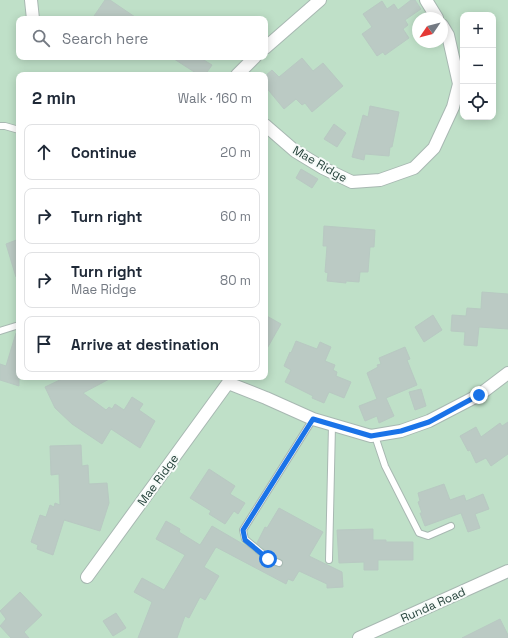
<!DOCTYPE html>
<meta charset="utf-8">
<style>
:root{--surface:#fff;--page:#f2f2f3;--text:#1f2937;--muted:#747a83;--line:#e0e1e3}
body{margin:0;font-family:"Space Grotesk",sans-serif;background:var(--page);color:var(--text)}
.controls{position:absolute;right:12px;top:12px;display:grid;overflow:hidden;border-radius:8px;box-shadow:0 2px 10px #0003}
.controls button{width:36px;height:36px;display:grid;place-items:center;padding:0;border:0;border-bottom:1px solid var(--line);background:var(--surface);color:var(--text);font:20px sans-serif}
.compass{position:absolute;left:412px;top:12px;width:36px;height:36px;border-radius:50%;background:var(--surface);box-shadow:0 2px 10px #0003;rotate:235deg}
.stop{position:absolute;width:12px;height:12px;margin:-9px;border:3px solid #1a73e8;border-radius:50%;background:#fff}
.stop.end{background:#1a73e8;border-color:#fff;box-shadow:0 1px 4px #0008}
.list{margin:0;padding:0;list-style:none}
h2{display:flex;justify-content:space-between;align-items:center;height:52px;margin:0;padding:0 16px;font-size:17px}
h2 small{font-size:13px;font-weight:400;color:var(--muted)}
.list li{display:grid;grid-template-columns:26px 1fr auto;gap:12px;align-items:center;box-sizing:border-box;height:56px;margin:0 8px 8px;padding:0 8px;border:1px solid var(--line);border-radius:8px}
.list b{display:block;font-size:15px;white-space:nowrap}
.list p{margin:0;font-size:13px;white-space:nowrap;color:var(--muted)}
.list em{font-size:13px;font-style:normal;color:var(--muted)}
.icon{flex:none;width:22px;height:22px;fill:none;stroke:currentColor;stroke-width:2;stroke-linecap:round;stroke-linejoin:round}
.map{position:relative;flex:none;width:508px;height:638px;overflow:hidden}
.search{position:absolute;background:var(--surface);box-shadow:0 2px 10px #0003;left:16px;top:16px;width:252px;height:44px;display:flex;align-items:center;gap:10px;box-sizing:border-box;padding:0 14px;border-radius:8px;color:var(--muted);font-size:15px}
.panel{position:absolute;background:var(--surface);box-shadow:0 2px 10px #0003;left:16px;top:72px;width:252px;height:308px;border-radius:8px}
.map>svg:first-child{display:block}
</style>
<div class="map">
<svg width="508" height="638" viewBox="0 0 508 638">
<rect width="100%" height="100%" fill="#e6efeb"/>
<path fill="#bfe0c8" fill-rule="evenodd" d="M 0,0 L 508,0 L 508,638 L 0,638 ZM 463,15 L 493,15 L 493,117 L 463,117 ZM 418,18 L 442,18 L 442,42 L 418,42 ZM 19,19 L 265,19 L 265,57 L 19,57 ZM 19,75 L 265,75 L 265,377 L 19,377 Z"/>
<path fill="#bbcac4" stroke="#b8c9c2" d="M 105,0 L 110,0 L 138,19 L 92,19 Z
M 411,0 L 415,0 L 421,9 L 405,20 L 408,25 L 403,29 L 409,38 L 385,55 L 383,52 L 377,56 L 362,34 L 372,27 L 363,14 L 382,1 L 387,9 L 394,4 L 398,10 Z
M 171,57 L 199,57 L 212,65 L 205,75 L 199,75 Z
M 302,58 L 313,71 L 323,63 L 343,86 L 312,112 L 305,103 L 302,105 L 296,99 L 284,109 L 265,86 L 265,76 L 272,70 L 279,77 Z
M 370,106 L 399,112 L 392,147 L 390,147 L 389,156 L 365,154 L 364,160 L 352,157 L 363,115 L 368,117 Z
M 334,124 L 346,133 L 337,147 L 324,139 Z
M 301,169 L 318,179 L 312,188 L 296,178 Z
M 324,226 L 375,230 L 374,247 L 370,247 L 368,272 L 360,272 L 359,282 L 346,281 L 346,283 L 327,281 L 328,273 L 325,272 L 327,246 L 323,246 Z
M 19,239 L 19,276 L 16,277 L 6,244 Z
M 482,292 L 508,294 L 508,329 L 479,327 L 477,346 L 464,345 L 465,332 L 451,331 L 452,315 L 466,316 L 467,308 L 481,309 Z
M 265,315 L 281,324 L 265,352 Z
M 433,315 L 442,330 L 424,342 L 415,327 Z
M 16,333 L 19,334 L 19,386 L 0,380 L 0,364 L 6,366 Z
M 296,341 L 317,349 L 320,342 L 331,347 L 325,361 L 335,365 L 333,370 L 337,372 L 336,376 L 351,382 L 344,398 L 329,392 L 324,403 L 312,398 L 313,396 L 285,382 L 291,370 L 284,366 L 290,352 L 291,353 Z
M 405,347 L 410,359 L 407,360 L 417,385 L 386,398 L 394,416 L 379,423 L 377,416 L 365,421 L 359,406 L 377,399 L 367,373 L 378,367 L 377,365 L 381,364 L 379,358 Z
M 66,377 L 113,377 L 83,393 L 106,410 L 109,407 L 112,409 L 115,404 L 124,410 L 132,397 L 143,404 L 139,410 L 155,421 L 140,448 L 111,429 L 102,444 L 72,424 L 55,408 L 45,387 Z
M 421,389 L 426,406 L 415,410 L 409,392 Z
M 508,422 L 508,454 L 491,466 L 486,458 L 476,463 L 470,450 L 468,451 L 460,436 L 476,427 L 481,437 L 500,423 L 502,426 Z
M 81,445 L 82,466 L 88,465 L 89,484 L 107,483 L 109,503 L 100,531 L 64,520 L 53,555 L 37,549 L 38,545 L 31,542 L 40,515 L 46,517 L 50,505 L 54,507 L 55,503 L 60,505 L 59,474 L 51,475 L 50,446 Z
M 209,469 L 235,486 L 230,494 L 245,503 L 238,514 L 234,511 L 225,524 L 209,514 L 211,511 L 190,498 Z
M 444,484 L 450,500 L 464,495 L 466,501 L 483,494 L 489,509 L 475,514 L 480,528 L 468,532 L 461,513 L 425,526 L 420,513 L 422,513 L 418,502 L 420,501 L 418,493 Z
M 279,508 L 323,532 L 309,556 L 342,572 L 343,587 L 327,588 L 327,584 L 299,571 L 293,581 L 288,579 L 286,584 L 216,547 L 204,567 L 219,576 L 205,600 L 200,597 L 189,618 L 185,616 L 177,638 L 138,638 L 152,602 L 134,592 L 142,578 L 164,590 L 185,555 L 156,539 L 166,521 L 180,529 L 179,532 L 200,545 L 212,526 L 248,547 L 266,563 L 279,567 L 283,565 L 282,560 L 271,555 L 257,543 L 265,527 L 267,528 Z
M 373,529 L 373,540 L 386,540 L 386,542 L 413,542 L 413,560 L 378,560 L 378,570 L 364,570 L 364,562 L 339,563 L 337,530 Z
M 20,592 L 42,615 L 24,632 L 29,638 L 11,638 L 0,626 L 6,619 L 0,611 Z
M 116,613 L 126,628 L 113,636 L 103,621 Z
M 500,619 L 508,635 L 508,638 L 462,638 Z"/>
<g fill="none" stroke-linecap="round" stroke-linejoin="round">
<g stroke="#a8b8b2" stroke-width="8">
<path id="lane" d="M 0,126 L 5,126 L 19,130
M 0,331 L 19,325
M 375,436 L 385,466 L 419,533 L 428,536 L 451,526
M 329,560 L 332,425
M 279,563 L 269,559 L 245,539 L 243,530 L 313,419"/>
</g>
<g stroke="#a8b8b2" stroke-width="14">
<path id="street" d="M 31,0 L 33,19
M 426,0 L 437,18
M 265,48 L 320,0
M 237,75 L 255,57
M 265,125 L 295,151 L 323,168 L 352,182 L 380,180 L 414,168 L 434,148 L 453,107 L 459,84 L 448,35 L 442,25
M 87,577 L 228,383 L 266,398 L 313,419 L 371,436 L 401,431 L 429,421 L 479,395 L 508,373
M 359,638 L 508,571"/>
</g>
<use href="#lane" stroke="#fff" stroke-width="6"/>
<use href="#street" stroke="#fff" stroke-width="12"/>
</g>
<g fill="none" stroke-linecap="round" stroke-linejoin="round">
<path stroke="#1a73e8" stroke-width="5" d="M 268,559 L 245,540 L 243,530 L 313,419 L 371,436 L 401,431 L 429,422 L 479,395"/>
</g>
<g text-anchor="middle" dominant-baseline="central" stroke-width="4" stroke-linejoin="round" paint-order="stroke">
<g font-size="12" fill="#24423a" stroke="#f7fbf9">
<text transform="translate(320 164) rotate(30)">Mae Ridge</text>
<text transform="translate(158 480) rotate(-54)">Mae Ridge</text>
<text transform="translate(433 605) rotate(-24)">Runda Road</text>
</g>
</g>
</svg>
<div class="controls">
<button>+</button>
<button>−</button>
<button><svg class="icon" aria-label="locate" viewBox="0 0 24 24"><circle cx="12" cy="12" r="6"/><path d="M12 2v4M12 18v4M2 12h4M18 12h4"/></svg></button>
</div>
<svg class="compass" viewBox="-18 -18 36 36"><path d="M0-13l5 13h-10z" fill="#e53935"/><path d="M0 13l5-13h-10z" fill="#747a83"/></svg>
<div class="stop" style="left:268px;top:559px"></div>
<div class="stop end" style="left:479px;top:395px"></div>
<div class="search"><svg class="icon" aria-label="search" viewBox="0 0 24 24"><circle cx="10" cy="10" r="6"/><path d="M15 15l6 6"/></svg>Search here</div>
<section class="panel">
<h2>2 min<small>Walk · 160 m</small></h2>
<ul class="list">
<li><svg class="icon" aria-label="ahead" viewBox="0 0 24 24"><path d="M12 20V5M6 11l6-6 6 6"/></svg><div><b>Continue</b></div><em>20 m</em></li>
<li><svg class="icon" aria-label="right" viewBox="0 0 24 24"><path d="M7 20v-9h11M14 6l5 5-5 5"/></svg><div><b>Turn right</b></div><em>60 m</em></li>
<li><svg class="icon" aria-label="right" viewBox="0 0 24 24"><path d="M7 20v-9h11M14 6l5 5-5 5"/></svg><div><b>Turn right</b><p>Mae Ridge</p></div><em>80 m</em></li>
<li><svg class="icon" aria-label="arrive" viewBox="0 0 24 24"><path d="M6 21V4h12l-3 4 3 4H6"/></svg><div><b>Arrive at destination</b></div></li>
</ul>
</section>
</div>
